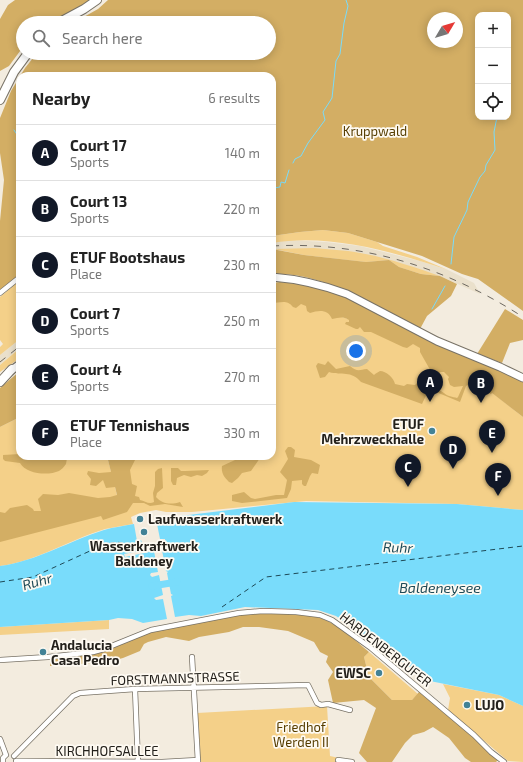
<!DOCTYPE html>
<meta charset="utf-8">
<style>
:root{--surface:#fff;--page:#f6f6f6;--text:#222;--muted:#767676;--line:#e0e0e0;--accent:#111827}
body{margin:0;font-family:"Exo 2",sans-serif;background:var(--page);color:var(--text)}
.controls{position:absolute;right:12px;top:12px;display:grid;overflow:hidden;border-radius:8px;box-shadow:0 2px 10px #0003}
.controls button{width:36px;height:36px;display:grid;place-items:center;padding:0;border:0;border-bottom:1px solid var(--line);background:var(--surface);color:var(--text);font:20px sans-serif}
.compass{position:absolute;left:427px;top:12px;width:36px;height:36px;border-radius:50%;background:var(--surface);box-shadow:0 2px 10px #0003;rotate:52deg}
.you{position:absolute;left:356px;top:351px;width:14px;height:14px;margin:-10px;border:3px solid #fff;border-radius:50%;background:#1a73e8;box-shadow:0 0 0 6px #1a73e833}
.badge{display:grid;place-items:center;width:26px;height:26px;border-radius:50%;background:var(--accent);color:#fff;font-size:13px;font-weight:700}
.pin{position:absolute;translate:-50% -33px;filter:drop-shadow(0 1px 2px #0008)}
.pin::after{content:'';position:absolute;top:21px;width:14px;height:12px;background:inherit;clip-path:polygon(0 0,100% 0,50% 100%)}
.list{margin:0;padding:0;list-style:none}
h2{display:flex;justify-content:space-between;align-items:center;height:52px;margin:0;padding:0 16px;font-size:17px}
h2 small{font-size:13px;font-weight:400;color:var(--muted)}
.list li{display:grid;grid-template-columns:26px 1fr auto;gap:12px;align-items:center;box-sizing:border-box;height:56px;padding:0 16px;border-top:1px solid var(--line)}
.list b{display:block;font-size:15px;white-space:nowrap}
.list p{margin:0;font-size:13px;white-space:nowrap;color:var(--muted)}
.list em{font-size:13px;font-style:normal;color:var(--muted)}
.icon{flex:none;width:22px;height:22px;fill:none;stroke:currentColor;stroke-width:2;stroke-linecap:round;stroke-linejoin:round}
.map{position:relative;flex:none;width:523px;height:762px;overflow:hidden}
.search{position:absolute;background:var(--surface);box-shadow:0 2px 10px #0003;left:16px;top:16px;width:260px;height:44px;display:flex;align-items:center;gap:10px;box-sizing:border-box;padding:0 14px;border-radius:22px;color:var(--muted);font-size:15px}
.panel{position:absolute;background:var(--surface);box-shadow:0 2px 10px #0003;left:16px;top:72px;width:260px;height:388px;border-radius:12px}
.map>svg:first-child{display:block}
</style>
<div class="map">
<svg width="523" height="762" viewBox="0 0 523 762">
<rect width="100%" height="100%" fill="#f3ecdf"/>
<path fill="#eae0cb" d="M 288,240 L 326,242 L 360,246 L 420,261 L 448,270 L 474,283 L 480,294 L 440,276 L 272,249 L 272,242 Z
M 20,339 L 20,348 L 0,365 L 0,355 Z"/>
<path fill="#f4d089" d="M 323,230 L 348,233 L 377,242 L 383,246 L 417,257 L 448,270 C 394,252 329,233 272,243 L 272,236 L 300,232 Z
M 314,248 C 325,249 337,250 348,251 C 379,255 411,266 440,276 L 421,274 L 399,267 L 389,260 L 366,262 L 304,255 L 274,249 Z
M 20,280 L 20,339 L 0,355 L 0,347 L 3,344 L 0,340 L 0,297 Z
M 272,297 L 291,300 L 399,336 L 431,353 L 476,380 L 523,417 L 523,510 L 457,504 L 306,501 L 192,512 L 166,512 L 156,510 L 140,513 L 131,517 L 133,524 C 124,526 114,527 105,529 C 69,540 37,561 0,566 L 0,427 L 20,417 L 20,456 L 107,456 L 118,499 L 127,512 L 118,456 L 272,456 Z
M 20,348 L 20,358 L 0,372 L 0,365 Z
M 109,620 L 109,629 L 0,635 L 0,627 Z
M 369,652 L 418,694 L 412,700 L 392,700 L 369,677 L 364,657 Z
M 443,684 L 499,695 L 523,706 L 523,762 L 508,761 L 448,710 L 450,698 Z
M 327,706 L 330,756 L 339,758 L 340,762 L 200,762 L 197,713 Z"/>
<path fill="#d3ae64" fill-rule="evenodd" d="M 15,0 L 92,0 L 84,6 L 52,23 L 23,23 L 23,47 L 9,66 L 0,71 L 0,19 L 8,5 Z
M 108,0 L 523,0 L 523,311 L 478,279 L 462,274 L 422,256 L 348,233 L 323,230 L 300,232 L 272,236 L 272,76 L 20,76 L 20,274 L 0,290 L 0,221 L 4,180 L 0,153 L 0,118 L 11,91 L 25,68 L 37,53 L 269,53 L 269,23 L 73,23 L 98,9 ZM 478,15 L 508,15 L 508,117 L 478,117 ZM 433,18 L 457,18 L 457,42 L 433,42 Z
M 272,249 L 304,255 L 366,262 L 389,260 L 399,267 L 421,274 L 440,276 L 457,284 L 451,296 L 427,316 L 420,329 C 378,307 321,271 272,274 Z
M 280,282 L 307,285 L 349,298 L 513,376 L 523,382 L 523,417 L 492,393 L 491,394 L 468,385 L 466,386 L 460,402 L 429,389 L 422,404 L 361,382 C 351,370 342,376 329,372 L 325,377 L 320,378 L 316,366 L 318,363 L 325,365 L 328,361 L 336,369 L 350,366 C 357,372 359,370 367,369 L 374,375 C 375,374 378,372 380,371 C 386,371 394,378 395,384 L 404,386 L 407,384 L 415,385 L 417,383 L 424,383 L 425,385 C 433,386 438,389 444,393 C 447,396 453,397 457,398 L 458,397 L 463,386 L 454,387 L 450,385 L 448,379 L 449,377 L 444,372 L 440,372 L 439,376 L 433,375 L 420,352 L 420,348 L 413,344 L 407,348 L 403,347 L 371,332 L 364,332 L 360,327 L 358,329 L 356,329 C 352,327 349,326 345,324 L 346,322 L 349,322 L 349,320 C 342,316 339,318 332,319 C 328,309 319,310 310,313 L 307,311 L 306,306 L 301,304 L 296,308 L 293,307 C 287,299 280,303 272,303 L 272,283 Z
M 505,309 L 523,320 L 523,340 L 510,343 L 502,363 L 477,354 Z
M 20,371 L 20,417 L 0,427 L 0,388 Z
M 288,447 L 291,447 L 295,450 L 294,457 L 311,460 L 320,465 L 318,474 L 312,473 L 310,476 L 306,486 L 304,486 L 302,484 L 302,480 L 292,481 L 291,489 L 287,498 L 242,503 L 232,501 L 232,495 L 244,492 L 251,498 L 255,499 L 276,495 L 284,495 L 287,480 L 280,472 L 288,459 L 285,451 Z
M 20,454 L 20,456 C 31,456 57,454 67,458 L 66,464 C 64,467 62,469 59,471 C 48,476 26,474 20,463 L 5,461 L 3,459 L 3,455 Z
M 107,456 L 137,456 L 130,470 L 132,484 L 137,486 L 135,496 L 139,497 L 140,500 C 145,501 149,505 154,502 L 153,493 L 155,486 L 155,472 L 158,469 L 162,468 L 163,488 L 157,493 L 156,497 C 162,504 171,505 180,502 L 183,507 L 165,504 L 150,506 L 144,503 L 133,503 L 127,512 L 103,520 L 101,516 L 0,542 L 0,512 L 5,513 L 10,508 L 27,505 L 33,509 L 34,511 L 41,511 L 38,499 L 43,494 L 58,495 L 69,493 L 98,498 L 110,497 L 117,495 L 115,487 L 106,488 L 103,480 L 96,486 L 90,485 L 91,479 L 87,474 L 88,471 L 99,473 L 111,472 Z
M 233,456 L 259,456 L 260,458 L 251,471 L 242,473 L 238,478 L 232,483 L 229,482 C 224,477 221,473 222,466 L 235,460 Z
M 171,468 L 178,468 L 181,471 L 185,471 L 209,470 L 207,473 L 202,476 L 197,475 L 191,477 L 184,475 L 177,478 L 176,485 L 173,485 L 171,481 Z
M 264,612 C 280,613 309,613 323,619 C 339,625 356,641 369,652 L 364,657 L 369,677 L 392,700 L 412,700 L 419,692 L 473,737 L 498,760 L 496,762 L 471,762 L 465,758 L 449,738 L 433,727 L 424,732 L 413,735 L 405,743 L 392,762 L 367,762 L 359,753 L 376,708 L 364,700 L 333,703 L 328,680 L 333,672 L 326,662 L 328,656 L 320,652 L 314,642 L 288,631 L 259,627 L 243,627 L 229,632 L 199,637 L 189,641 L 166,637 L 148,642 L 144,644 L 140,651 L 123,658 L 108,662 L 50,666 L 50,659 L 94,654 L 104,652 L 149,632 L 239,615 Z"/>
<path fill="#79dcfb" d="M 294,502 L 457,504 L 523,510 L 523,706 L 499,695 L 430,681 L 336,616 L 318,610 L 245,607 L 201,616 L 189,615 L 175,617 L 171,596 L 173,595 L 171,594 L 167,573 L 168,572 L 166,571 L 162,550 L 178,547 L 185,542 L 124,554 L 125,557 L 154,551 L 158,572 L 151,573 L 150,575 L 152,577 L 159,575 L 163,595 L 154,598 L 156,600 L 163,599 L 167,619 L 143,623 L 132,619 L 118,618 L 109,620 L 0,627 L 0,566 C 37,561 69,541 104,530 C 114,527 124,526 134,524 L 137,541 L 141,540 L 142,543 L 124,547 L 124,549 L 165,542 L 165,539 L 160,539 L 156,519 Z"/>
<g fill="none" stroke-linecap="round" stroke-linejoin="round">
<path stroke="#79dcfb" stroke-width="1" d="M 14,130 L 20,139
M 293,163 L 295,159 L 301,156 L 308,143 L 325,120 L 323,112 L 332,98 L 336,61 L 340,54 L 344,23 L 348,6 L 346,0
M 272,191 L 274,188 L 280,187 L 281,182 L 285,183 L 289,170
M 451,264 L 454,237 L 467,210 L 468,202 L 480,177 L 485,171 L 486,165 L 495,150 L 494,132 L 497,117
M 432,309 L 445,286"/>
<path stroke="#79dcfb" stroke-width="7" d="M 152,586 L 177,582"/>
<path stroke="#1e4a57" stroke-width="1" stroke-dasharray="5 4" stroke-linecap="butt" d="M 0,582 L 33,577 L 103,545 L 117,542 L 130,545
M 222,607 L 266,577 L 523,546"/>
<g stroke="#787266" stroke-width="6">
<path id="minor" d="M 0,293 L 20,277
M 192,657 L 198,762
M 0,660 L 48,657 L 93,652 L 104,649 L 151,630 L 239,613 L 263,611 L 296,612 L 320,615 L 332,620 L 371,648 L 474,735 L 491,752 L 504,762
M 135,689 L 138,762
M 0,739 L 6,755
M 14,756 L 73,696 L 80,693 L 135,689 L 308,685 L 317,703 L 321,705 L 328,704 L 350,710
M 338,760 L 352,762
M 16,761 L 162,762 L 198,760
M 3,762 L 3,758 L 6,755"/>
</g>
<g stroke="#787266" stroke-width="9">
<path id="secondary" d="M 272,277 C 298,279 323,285 347,294 L 437,341 L 500,367 L 523,378
M 9,372 L 20,364"/>
</g>
<g stroke="#787266" stroke-width="10">
<path id="primary" d="M 58,23 L 84,9 L 97,0
M 0,100 L 14,72 L 28,53
M 0,382 L 12,369"/>
</g>
<use href="#minor" stroke="#fff" stroke-width="4.5"/>
<use href="#secondary" stroke="#fff" stroke-width="7"/>
<use href="#primary" stroke="#fff" stroke-width="8"/>
<path stroke="#6e6961" stroke-width="1" stroke-dasharray="7 7" stroke-linecap="butt" d="M 272,246 C 363,241 447,268 523,317
M 0,362 L 20,346"/>
</g>
<g fill="#428296" stroke="#fefaf2" stroke-width="1.5">
<circle cx="432" cy="431" r="4"/>
<circle cx="140" cy="519" r="4"/>
<circle cx="144" cy="532" r="4"/>
<circle cx="43" cy="652" r="4"/>
<circle cx="379" cy="673" r="4"/>
<circle cx="467" cy="705" r="4"/>
</g>
<g text-anchor="middle" dominant-baseline="central" stroke-width="3.5" stroke-linejoin="round" paint-order="stroke">
<g font-size="13" fill="#563d00" stroke="#fefaf2">
<text x="375" y="131">Kruppwald</text>
<text x="301" y="727">Friedhof<tspan x="301" dy="15">Werden II</tspan></text>
</g>
<g font-size="13" font-weight="bold" fill="#23201b" stroke="#fefaf2" text-anchor="start">
<text x="424" y="424" text-anchor="end">ETUF<tspan x="424" dy="15">Mehrzweckhalle</tspan></text>
<text x="148" y="519">Laufwasserkraftwerk</text>
<text x="144" y="546" text-anchor="middle">Wasserkraftwerk<tspan x="144" dy="15">Baldeney</tspan></text>
<text x="51" y="645">Andalucia<tspan x="51" dy="15">Casa Pedro</tspan></text>
<text x="371" y="673" text-anchor="end">EWSC</text>
<text x="475" y="705">LUJO</text>
</g>
<g font-size="13" fill="#23201b" stroke="#fefaf2">
<text transform="translate(386 649) rotate(38)">HARDENBERGUFER</text>
<text transform="translate(175 678) rotate(-2)">FORSTMANNSTRASSE</text>
<text x="107" y="751">KIRCHHOFSALLEE</text>
</g>
<g font-size="14" font-style="italic" fill="#1e4a57" stroke="#fefaf2">
<text transform="translate(398 547) rotate(2)">Ruhr</text>
<text transform="translate(37 581) rotate(-16)">Ruhr</text>
<text x="440" y="587">Baldeneysee</text>
</g>
</g>
</svg>
<div class="controls">
<button>+</button>
<button>−</button>
<button><svg class="icon" aria-label="locate" viewBox="0 0 24 24"><circle cx="12" cy="12" r="6"/><path d="M12 2v4M12 18v4M2 12h4M18 12h4"/></svg></button>
</div>
<svg class="compass" viewBox="-18 -18 36 36"><path d="M0-13l5 13h-10z" fill="#e53935"/><path d="M0 13l5-13h-10z" fill="#767676"/></svg>
<div class="you"></div>
<div class="pin badge" style="left:430px;top:402px">A</div>
<div class="pin badge" style="left:481px;top:403px">B</div>
<div class="pin badge" style="left:408px;top:487px">C</div>
<div class="pin badge" style="left:453px;top:469px">D</div>
<div class="pin badge" style="left:492px;top:453px">E</div>
<div class="pin badge" style="left:498px;top:496px">F</div>
<div class="search"><svg class="icon" aria-label="search" viewBox="0 0 24 24"><circle cx="10" cy="10" r="6"/><path d="M15 15l6 6"/></svg>Search here</div>
<section class="panel">
<h2>Nearby<small>6 results</small></h2>
<ul class="list">
<li><span class="badge">A</span><div><b>Court 17</b><p>Sports</p></div><em>140 m</em></li>
<li><span class="badge">B</span><div><b>Court 13</b><p>Sports</p></div><em>220 m</em></li>
<li><span class="badge">C</span><div><b>ETUF Bootshaus</b><p>Place</p></div><em>230 m</em></li>
<li><span class="badge">D</span><div><b>Court 7</b><p>Sports</p></div><em>250 m</em></li>
<li><span class="badge">E</span><div><b>Court 4</b><p>Sports</p></div><em>270 m</em></li>
<li><span class="badge">F</span><div><b>ETUF Tennishaus</b><p>Place</p></div><em>330 m</em></li>
</ul>
</section>
</div>
